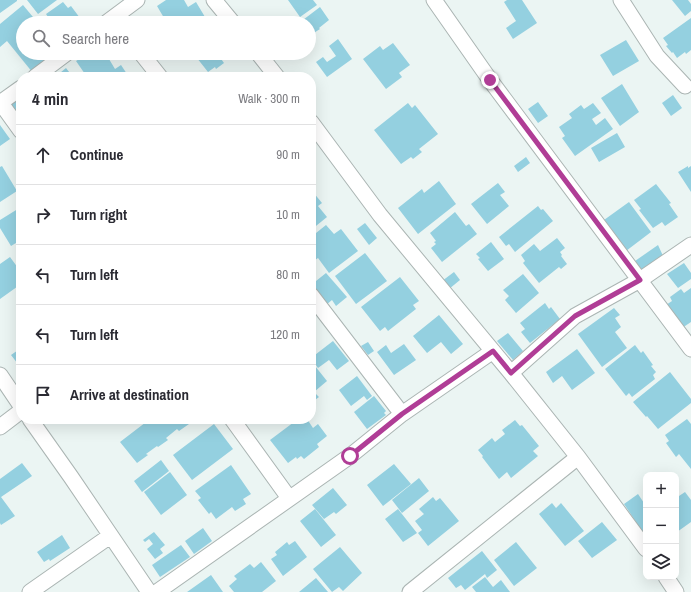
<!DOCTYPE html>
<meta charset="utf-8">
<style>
:root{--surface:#fff;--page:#f7f7f7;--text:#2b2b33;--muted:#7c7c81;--line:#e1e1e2}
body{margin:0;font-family:"Archivo Narrow",sans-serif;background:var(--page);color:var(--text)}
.controls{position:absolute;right:12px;bottom:12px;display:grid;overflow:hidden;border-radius:8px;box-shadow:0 4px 16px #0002}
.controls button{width:36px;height:36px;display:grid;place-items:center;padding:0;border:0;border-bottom:1px solid var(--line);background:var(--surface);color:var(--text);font:20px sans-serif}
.stop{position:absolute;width:12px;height:12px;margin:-9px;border:3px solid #b03d96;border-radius:50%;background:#fff}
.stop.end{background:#b03d96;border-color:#fff;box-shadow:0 1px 4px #0008}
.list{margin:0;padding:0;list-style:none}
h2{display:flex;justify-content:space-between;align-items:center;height:52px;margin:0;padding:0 16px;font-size:17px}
h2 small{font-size:13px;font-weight:400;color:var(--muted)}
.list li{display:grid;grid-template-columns:26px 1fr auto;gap:12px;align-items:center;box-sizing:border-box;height:60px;padding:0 16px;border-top:1px solid var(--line)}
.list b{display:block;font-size:15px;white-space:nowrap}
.list em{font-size:13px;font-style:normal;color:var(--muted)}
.icon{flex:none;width:22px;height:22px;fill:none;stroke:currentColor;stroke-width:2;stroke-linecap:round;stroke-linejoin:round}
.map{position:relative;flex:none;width:691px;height:592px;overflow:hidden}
.search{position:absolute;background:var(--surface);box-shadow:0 4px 16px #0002;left:16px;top:16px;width:300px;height:44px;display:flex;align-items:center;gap:10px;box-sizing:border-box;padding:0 14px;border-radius:22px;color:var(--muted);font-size:15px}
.panel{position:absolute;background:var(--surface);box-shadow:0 4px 16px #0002;left:16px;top:72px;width:300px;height:352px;border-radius:16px}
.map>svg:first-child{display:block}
</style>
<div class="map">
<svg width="691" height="592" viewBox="0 0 691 592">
<rect width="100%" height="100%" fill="#ebf5f3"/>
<path fill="#94d0e0" d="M 0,0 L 17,0 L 17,1 L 0,13 Z
M 27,0 L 57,0 L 38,14 Z
M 166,0 L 184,0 L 188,7 L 196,2 L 205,17 L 198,21 L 200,23 L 167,23 L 157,6 Z
M 288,0 L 313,0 L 317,5 L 300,17 Z
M 507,0 L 522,0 L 537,23 L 513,39 L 506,28 L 516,21 L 504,2 Z
M 672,0 L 688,0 L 691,4 L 691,11 L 685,16 Z
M 63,2 L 68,8 L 71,6 L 80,18 L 78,20 L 80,23 L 52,23 L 46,14 Z
M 23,5 L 38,23 L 23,23 L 23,53 L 57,53 L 33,73 L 7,41 L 0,47 L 0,24 Z
M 320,7 L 329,20 L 319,28 L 320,29 L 309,36 L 309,23 L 299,23 Z
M 691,18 L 691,50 L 686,54 L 685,52 L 677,58 L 673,52 L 672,53 L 666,46 L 668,45 L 663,38 Z
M 338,39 L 352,59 L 327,77 L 316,62 L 323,57 L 327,62 L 336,56 L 329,46 Z
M 626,40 L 639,61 L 613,76 L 600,55 Z
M 393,43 L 410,65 L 399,73 L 402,77 L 386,89 L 363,59 L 380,46 L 383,50 Z
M 89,53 L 112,53 L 114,56 L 109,59 L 115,69 L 121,65 L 129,77 L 87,77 L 76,61 Z
M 193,53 L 223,53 L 219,56 L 224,63 L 216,69 L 215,67 L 208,72 Z
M 66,68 L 73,77 L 55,77 Z
M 622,84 L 639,112 L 620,126 L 601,98 Z
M 21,93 L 21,118 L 9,102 Z
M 673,95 L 682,108 L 671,116 L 662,103 Z
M 538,102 L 548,116 L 538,123 L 528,109 Z
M 408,103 L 412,108 L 415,105 L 438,134 L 419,149 L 422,152 L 413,159 L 411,157 L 401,164 L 374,130 Z
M 593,103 L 601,113 L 592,119 L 596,125 L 605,118 L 613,129 L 575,156 L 562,138 L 565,136 L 559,127 L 572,118 L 569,114 L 581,105 L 584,109 Z
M 0,125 L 10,139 L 0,146 Z
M 617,133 L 625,147 L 599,162 L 591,148 Z
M 526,157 L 530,163 L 518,172 L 514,166 Z
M 2,166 L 17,191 L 0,202 L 0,167 Z
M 688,166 L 688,168 L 691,166 L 691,192 L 678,172 Z
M 439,181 L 456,204 L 418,234 L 398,208 L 422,189 L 424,193 Z
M 498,183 L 505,192 L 500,195 L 509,206 L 487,224 L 471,204 Z
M 656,184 L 671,203 L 669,204 L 678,217 L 665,226 L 662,222 L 653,228 L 639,210 L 641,209 L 634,200 Z
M 313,192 L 322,203 L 318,206 L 327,217 L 311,230 L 311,193 Z
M 629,202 L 651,232 L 626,251 L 604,220 Z
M 538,206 L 541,210 L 543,209 L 553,221 L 515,252 L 509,244 L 506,246 L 499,237 Z
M 21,207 L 21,240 L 11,246 L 0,228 L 0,220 Z
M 455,212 L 466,226 L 469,224 L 477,234 L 442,262 L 431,248 L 436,244 L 434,242 L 436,241 L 430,233 Z
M 365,223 L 377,238 L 369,245 L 357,229 Z
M 326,225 L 334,234 L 341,229 L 358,251 L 329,273 L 318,258 L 311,263 L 311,237 Z
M 557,238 L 565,248 L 560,252 L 562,255 L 561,256 L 567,264 L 561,269 L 559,267 L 539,283 L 523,263 L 525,261 L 521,255 L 534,244 L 540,251 Z
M 491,242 L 504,259 L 488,271 L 478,259 L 480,258 L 476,254 Z
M 658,245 L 664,258 L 642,272 L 635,261 Z
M 365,253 L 387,281 L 356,304 L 335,276 Z
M 10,257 L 21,272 L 21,284 L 0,299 L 0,264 Z
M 684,263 L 691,273 L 691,279 L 678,288 L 667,274 Z
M 454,272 L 460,280 L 449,289 L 442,281 Z
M 326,273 L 347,297 L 336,306 L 332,300 L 326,305 L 311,288 L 311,285 Z
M 523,274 L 539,293 L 516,313 L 505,300 L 509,296 L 503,290 Z
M 400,277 L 419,301 L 413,305 L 416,309 L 388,331 L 385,327 L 380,331 L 361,307 Z
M 691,288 L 691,322 L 682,328 L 666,305 L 672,301 L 670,297 L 681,289 L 684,293 Z
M 545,303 L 549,309 L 551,307 L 560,319 L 530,343 L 521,332 L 525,329 L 520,323 Z
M 614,308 L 620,315 L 615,318 L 621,327 L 615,332 L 627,348 L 602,367 L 578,334 Z
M 439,315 L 463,344 L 451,354 L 441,342 L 427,353 L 413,336 Z
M 508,333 L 523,351 L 513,360 L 497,341 Z
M 333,341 L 349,361 L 337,370 L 329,360 L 318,368 L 311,358 Z
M 368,342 L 374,351 L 368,355 L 361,346 Z
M 404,344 L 416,360 L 394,375 L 377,352 L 386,345 L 391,353 Z
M 635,345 L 641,353 L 643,351 L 653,365 L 651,366 L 656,372 L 653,375 L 655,379 L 632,397 L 629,393 L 626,396 L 605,369 Z
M 21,348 L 21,368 L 11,355 Z
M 577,349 L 595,373 L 572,390 L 562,376 L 553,383 L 546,372 Z
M 311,361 L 327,381 L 314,392 L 319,397 L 311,403 Z
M 670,372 L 691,399 L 691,403 L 658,429 L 647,416 L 646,417 L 633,402 Z
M 357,376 L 372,396 L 367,400 L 364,396 L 351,406 L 339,390 Z
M 374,396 L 386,411 L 384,413 L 386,415 L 367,429 L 354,412 Z
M 150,419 L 191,419 L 188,422 L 189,424 L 179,431 L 177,429 L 166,438 L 168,440 L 158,447 L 157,446 L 146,454 L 148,455 L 137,463 L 120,442 Z
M 298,419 L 307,419 L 313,428 L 318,424 L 327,436 L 317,444 L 319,447 L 304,459 L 301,456 L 297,459 L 296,457 L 288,463 L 270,440 Z
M 687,419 L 691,424 L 691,469 L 679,454 L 676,457 L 666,443 L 669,441 L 665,435 Z
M 515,420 L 520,426 L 522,425 L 539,446 L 533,451 L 538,456 L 511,478 L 507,472 L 499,479 L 482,457 L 483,456 L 478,450 L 492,438 L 495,442 L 505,434 L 502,430 Z
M 214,424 L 233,449 L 192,480 L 173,455 Z
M 161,460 L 169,471 L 142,492 L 134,481 Z
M 22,463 L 32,476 L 1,497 L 15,516 L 1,525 L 0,523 L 0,479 Z
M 394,464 L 411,484 L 383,506 L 367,485 Z
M 231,465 L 251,494 L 243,499 L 246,504 L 235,511 L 232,507 L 216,519 L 211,512 L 209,514 L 198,500 L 201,498 L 195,491 Z
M 170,472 L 187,495 L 161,515 L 144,492 Z
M 419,478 L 429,491 L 402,513 L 392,500 Z
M 333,488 L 347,505 L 336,514 L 334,512 L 324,519 L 312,505 Z
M 685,492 L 691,500 L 691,522 L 677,532 L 676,530 L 676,498 Z
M 638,494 L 646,506 L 646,537 L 624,504 Z
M 433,497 L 436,501 L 440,498 L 459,521 L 428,546 L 418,533 L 422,530 L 415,521 L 424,514 L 419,509 Z
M 552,503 L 556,508 L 561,503 L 584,531 L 565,546 L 539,514 Z
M 315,509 L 336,535 L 321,547 L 300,521 Z
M 398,509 L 417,533 L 403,542 L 385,519 Z
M 602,522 L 617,540 L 592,558 L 578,541 Z
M 203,528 L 212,541 L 194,554 L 185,541 Z
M 154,532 L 165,545 L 160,549 L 163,553 L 155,559 L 147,549 L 153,544 L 149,539 L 145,542 L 143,540 Z
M 62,535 L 70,548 L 50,561 L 49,559 L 44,562 L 37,552 Z
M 295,541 L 307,557 L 283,576 L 271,559 L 277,555 L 275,552 L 287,542 L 289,545 Z
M 516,542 L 537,568 L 514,586 L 494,560 Z
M 181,545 L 190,557 L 160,577 L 152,565 Z
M 340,547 L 362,573 L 343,591 L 339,587 L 332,592 L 313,569 Z
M 482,551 L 497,570 L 487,578 L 485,574 L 465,590 L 461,585 L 456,588 L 448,578 Z
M 261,562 L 276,581 L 262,592 L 234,592 L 229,586 L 237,579 L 234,576 L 250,564 L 254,568 Z
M 211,575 L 223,592 L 187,592 Z
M 485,577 L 493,587 L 501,580 L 510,592 L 476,592 L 472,587 Z
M 316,578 L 328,592 L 299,592 Z"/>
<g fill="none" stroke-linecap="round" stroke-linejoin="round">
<g stroke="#abb5b3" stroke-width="17">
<path id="street" d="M 214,0 L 233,23
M 434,0 L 490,80 L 691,349
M 621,0 L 657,56 L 685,86
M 106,23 L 137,0
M 141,53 L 160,77
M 258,53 L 277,77
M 35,77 L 67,53
M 0,102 L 21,131
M 0,103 L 21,88
M 311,122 L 380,215 L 511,373 L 578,457 L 646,549
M 311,295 L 402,414
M 511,373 L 575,316 L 640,280 L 691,245
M 0,375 L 21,406
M 30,419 L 71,477 L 149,592
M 232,419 L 289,498
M 0,427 L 21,411
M 666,577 L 676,592
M 30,592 L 110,536
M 157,592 L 350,456 L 402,414 L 493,351
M 410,592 L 578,457"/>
</g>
<use href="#street" stroke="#fff" stroke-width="15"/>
</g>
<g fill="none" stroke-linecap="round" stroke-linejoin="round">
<path stroke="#b03d96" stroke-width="5" d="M 350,456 L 402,414 L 493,351 L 511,373 L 575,316 L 640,280 L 490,80"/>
</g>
</svg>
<div class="controls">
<button>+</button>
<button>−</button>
<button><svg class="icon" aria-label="layers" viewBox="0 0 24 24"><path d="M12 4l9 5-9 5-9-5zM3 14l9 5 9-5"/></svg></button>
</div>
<div class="stop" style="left:350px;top:456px"></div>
<div class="stop end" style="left:490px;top:80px"></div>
<div class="search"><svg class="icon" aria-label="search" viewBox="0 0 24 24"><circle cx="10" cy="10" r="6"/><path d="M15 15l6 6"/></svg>Search here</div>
<section class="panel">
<h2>4 min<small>Walk · 300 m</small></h2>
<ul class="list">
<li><svg class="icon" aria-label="ahead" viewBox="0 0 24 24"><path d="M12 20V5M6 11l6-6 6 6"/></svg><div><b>Continue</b></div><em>90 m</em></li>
<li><svg class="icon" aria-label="right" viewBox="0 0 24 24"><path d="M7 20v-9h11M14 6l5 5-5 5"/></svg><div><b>Turn right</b></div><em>10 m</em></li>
<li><svg class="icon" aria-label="left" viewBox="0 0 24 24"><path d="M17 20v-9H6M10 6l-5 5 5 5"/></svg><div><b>Turn left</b></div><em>80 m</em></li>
<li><svg class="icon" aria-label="left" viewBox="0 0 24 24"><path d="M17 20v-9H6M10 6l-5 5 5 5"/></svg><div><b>Turn left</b></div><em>120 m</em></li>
<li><svg class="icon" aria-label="arrive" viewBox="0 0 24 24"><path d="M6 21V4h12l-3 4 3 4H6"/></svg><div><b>Arrive at destination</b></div></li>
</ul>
</section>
</div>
